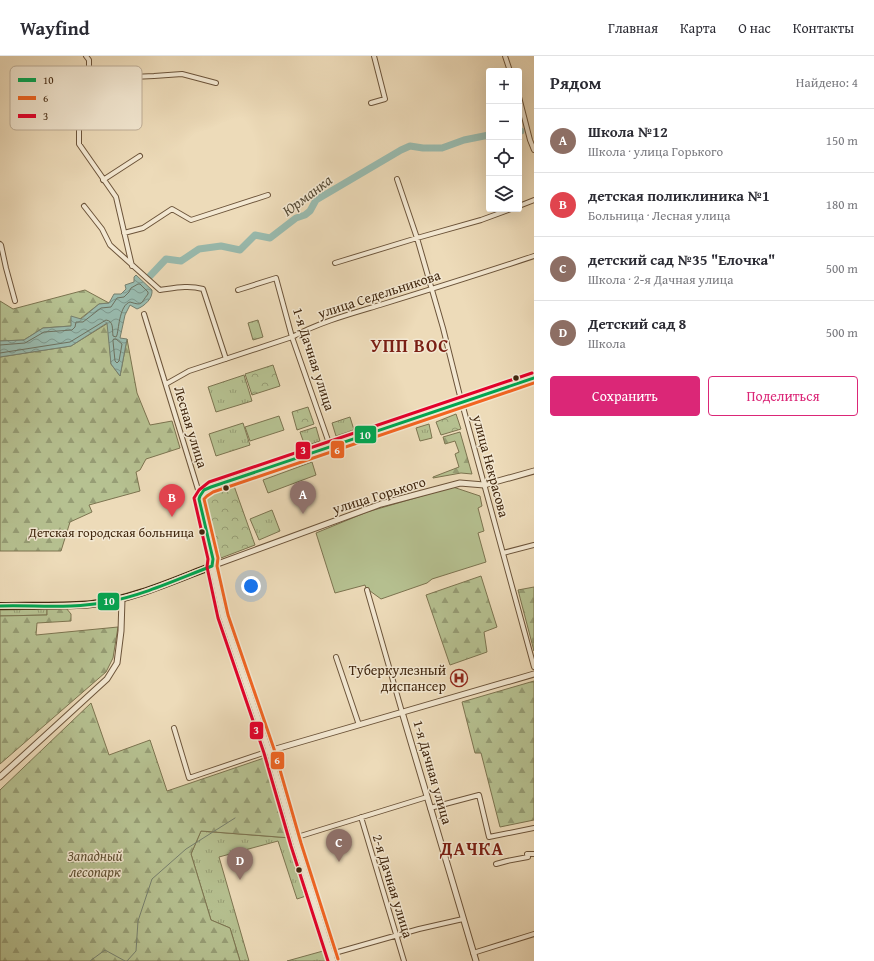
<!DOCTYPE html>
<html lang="ru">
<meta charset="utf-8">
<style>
:root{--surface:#fff;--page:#f7f7f7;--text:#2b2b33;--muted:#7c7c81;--line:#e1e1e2;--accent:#db2777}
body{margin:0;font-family:"Gentium Book Plus",serif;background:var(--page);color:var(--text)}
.controls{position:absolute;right:12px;top:12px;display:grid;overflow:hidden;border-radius:4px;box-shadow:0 4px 16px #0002}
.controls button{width:36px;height:36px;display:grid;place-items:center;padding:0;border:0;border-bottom:1px solid var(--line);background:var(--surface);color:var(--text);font:20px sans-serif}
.you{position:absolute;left:251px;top:530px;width:14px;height:14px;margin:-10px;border:3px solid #fff;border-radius:50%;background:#1a73e8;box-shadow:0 0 0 6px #1a73e833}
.badge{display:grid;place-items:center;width:26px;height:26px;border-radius:50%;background:var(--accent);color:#fff;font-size:13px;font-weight:700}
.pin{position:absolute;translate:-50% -33px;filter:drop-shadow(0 1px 2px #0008)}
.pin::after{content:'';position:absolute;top:21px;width:14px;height:12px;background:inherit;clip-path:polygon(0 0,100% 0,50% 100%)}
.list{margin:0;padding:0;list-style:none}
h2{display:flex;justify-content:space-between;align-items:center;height:52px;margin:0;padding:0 16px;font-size:17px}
h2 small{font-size:13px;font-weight:400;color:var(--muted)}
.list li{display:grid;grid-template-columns:26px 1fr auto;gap:12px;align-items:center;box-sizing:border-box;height:64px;padding:0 16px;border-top:1px solid var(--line)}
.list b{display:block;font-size:15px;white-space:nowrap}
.list p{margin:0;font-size:13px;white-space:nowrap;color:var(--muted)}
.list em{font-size:13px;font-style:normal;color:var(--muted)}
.actions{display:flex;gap:8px;padding:12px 16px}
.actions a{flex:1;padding:9px 0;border:1px solid var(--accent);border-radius:4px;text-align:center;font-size:14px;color:var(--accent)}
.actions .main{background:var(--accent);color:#fff}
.icon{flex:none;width:22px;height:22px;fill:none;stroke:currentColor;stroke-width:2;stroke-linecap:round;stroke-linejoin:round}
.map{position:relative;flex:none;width:534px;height:905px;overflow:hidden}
header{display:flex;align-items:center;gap:24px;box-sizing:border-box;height:56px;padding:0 20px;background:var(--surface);border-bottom:1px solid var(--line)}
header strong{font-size:19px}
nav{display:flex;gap:22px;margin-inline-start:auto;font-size:14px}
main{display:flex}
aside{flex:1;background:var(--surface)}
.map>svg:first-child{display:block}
</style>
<header>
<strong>Wayfind</strong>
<nav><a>Главная</a><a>Карта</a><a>О нас</a><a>Контакты</a></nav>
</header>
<main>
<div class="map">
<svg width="534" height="905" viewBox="0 0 534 905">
<defs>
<pattern id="grass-tufts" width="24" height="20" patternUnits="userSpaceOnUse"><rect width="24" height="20" fill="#b6c191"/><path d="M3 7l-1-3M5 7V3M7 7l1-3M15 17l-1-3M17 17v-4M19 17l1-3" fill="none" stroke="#969d75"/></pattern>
<pattern id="forest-firs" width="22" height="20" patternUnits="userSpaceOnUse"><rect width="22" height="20" fill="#b6c191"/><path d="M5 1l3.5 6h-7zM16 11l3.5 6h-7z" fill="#969d75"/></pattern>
<pattern id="park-crowns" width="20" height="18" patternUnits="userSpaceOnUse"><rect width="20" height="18" fill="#b6c191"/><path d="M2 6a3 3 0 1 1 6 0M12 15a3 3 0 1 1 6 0" fill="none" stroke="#969d75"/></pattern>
<pattern id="water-waves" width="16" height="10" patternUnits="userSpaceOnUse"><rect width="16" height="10" fill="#99bbaf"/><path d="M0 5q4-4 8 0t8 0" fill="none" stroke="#7e988d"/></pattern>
</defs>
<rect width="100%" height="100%" fill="#eddbb9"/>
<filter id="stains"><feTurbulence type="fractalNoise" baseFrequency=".005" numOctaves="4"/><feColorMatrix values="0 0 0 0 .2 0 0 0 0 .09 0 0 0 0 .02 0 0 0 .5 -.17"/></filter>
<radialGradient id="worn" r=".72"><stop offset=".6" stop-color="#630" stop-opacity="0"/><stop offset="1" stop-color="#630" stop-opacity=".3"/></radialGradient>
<path fill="url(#grass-tufts)" stroke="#7c7450" d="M 244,319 L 252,345 L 216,356 L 208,331 Z
M 350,361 L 354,374 L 336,380 L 332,367 Z
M 243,367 L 250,389 L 216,400 L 209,378 Z
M 429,368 L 432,382 L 420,385 L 416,372 Z
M 316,371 L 320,385 L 305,390 L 300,376 Z
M 272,454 L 280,475 L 259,484 L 250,463 Z
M 47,553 L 47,559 L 0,560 L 0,554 Z
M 201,775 L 291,782 L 297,799 L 295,800 L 297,807 L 295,811 L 297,818 L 299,819 L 306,840 L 297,843 L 278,785 L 219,801 L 249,905 L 240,905 L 230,872 L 211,864 L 191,798 Z
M 323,895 L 326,905 L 287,905 Z"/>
<path fill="url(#forest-firs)" stroke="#7c7450" d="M 85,234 L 109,247 L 99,248 L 71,270 L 43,272 L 24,284 L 0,285 L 0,245 L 13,253 Z
M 108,267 L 111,308 L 120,320 L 127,283 L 137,337 L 150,369 L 172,365 L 180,392 L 146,403 L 140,414 L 136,416 L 140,435 L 89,449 L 92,456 L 70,466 L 61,495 L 0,495 L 0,301 L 71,290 Z
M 460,376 L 472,418 L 461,417 L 433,422 L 433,421 L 459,411 L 455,398 L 459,396 L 455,385 L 445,388 L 443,381 Z
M 481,520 L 497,571 L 484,576 L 487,596 L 450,609 L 426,539 Z
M 534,531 L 534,595 L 518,534 Z
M 66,552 L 71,558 L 71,565 L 37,567 L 36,579 L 118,571 L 113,602 L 106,616 L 0,708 L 0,560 L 47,559 L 47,553 Z
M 534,625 L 534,764 L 500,771 L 481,697 L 475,697 L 462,646 Z
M 91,647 L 109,699 L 150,684 L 167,735 L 267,701 L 291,782 L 201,775 L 191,798 L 211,864 L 230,872 L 240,905 L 0,905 L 0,734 Z"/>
<path fill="url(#park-crowns)" stroke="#7c7450" d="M 258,264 L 263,281 L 253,284 L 248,267 Z
M 273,309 L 280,330 L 252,339 L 245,318 Z
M 308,351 L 314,368 L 297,374 L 292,356 Z
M 456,358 L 461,373 L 441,379 L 436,366 Z
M 233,427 L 255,489 L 221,502 L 205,448 L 206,440 L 211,434 Z"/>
<path fill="#b6c191" stroke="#7c7450" d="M 279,360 L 284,374 L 250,385 L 245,371 Z
M 312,406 L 316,419 L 268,437 L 263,424 Z
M 453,431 L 480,440 L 482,450 L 478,452 L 484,475 L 478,477 L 486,506 L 432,523 L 427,527 L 381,543 L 366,532 L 365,529 L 335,537 L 316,477 L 367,456 Z"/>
<path fill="url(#water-waves)" stroke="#76806f" d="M 136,219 L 152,234 C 153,242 145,250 137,253 L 130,249 L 125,259 L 120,282 L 127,283 L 120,320 L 111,308 L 107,267 L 71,290 L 0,301 L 0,285 L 24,284 L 43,272 L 71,270 L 71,260 L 81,263 L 99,248 L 109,247 L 114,238 L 121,238 L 126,233 L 125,229 L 134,226 L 134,221 Z"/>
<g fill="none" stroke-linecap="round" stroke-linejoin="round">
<path stroke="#6d715f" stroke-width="1" d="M 114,283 L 116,283 L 122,288 L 119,305 L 117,307 L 115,305 L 113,285 Z
M 0,289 L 25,287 L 44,276 L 72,274 L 75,271 L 76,266 L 83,266 L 101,252 L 111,251 L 117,242 L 124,241 L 129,236 L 131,232 L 138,228 L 140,228 L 148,236 L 148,238 C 140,248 143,250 130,246 C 120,249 119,270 117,279 L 116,281 L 113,280 C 112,273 114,265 106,264 L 70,286 L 0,297"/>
<path stroke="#76806f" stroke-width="1" d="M 90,905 L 105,894 L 125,905
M 127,905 L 136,895 L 138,865 L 152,823 L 186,793 L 235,762"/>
<path stroke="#99bbaf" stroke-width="7" d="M 519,75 L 521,75
M 150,220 L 166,203 L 181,205 L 199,193 L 221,190 L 240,194 L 255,179 L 270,182 L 296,162 L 305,159 L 310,155 L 316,144 L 401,94 L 410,90 L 423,92 L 442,92 L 464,84 L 489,79"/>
<g stroke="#6c543a" stroke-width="6">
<path id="minor" d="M 86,0 L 89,4 L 89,23
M 505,0 L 510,15
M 519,41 L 530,84 L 534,94
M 371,47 L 385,43 L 374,0
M 397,123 L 417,182 L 443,272 L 460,340 L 534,611
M 103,124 L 140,100
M 84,150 L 102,173 L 110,189 L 160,234 C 175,232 188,229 203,233 L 226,303
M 519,150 L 534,144
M 124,177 L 143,172 L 172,153 L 191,164 L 268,139
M 0,188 L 1,189 L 6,212 L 15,245
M 335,207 L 417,182 L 481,164 L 511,153
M 132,210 L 116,141 L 79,88 L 79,31 L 87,26 L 89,23 L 154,20 L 182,18 L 216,27
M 238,234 L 276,222 L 292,281 L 330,390
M 144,258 L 200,440
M 166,328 L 189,315 L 292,281 C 320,266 350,258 380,249 C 432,233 483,217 534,200
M 503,497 L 534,489
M 367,534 L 402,656
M 336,601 L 359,669
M 174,672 L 189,722 L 269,695
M 430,752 L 479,739 L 489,781 L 534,772
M 361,761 L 404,905
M 294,782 L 427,741
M 496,808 L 507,805 L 528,801 L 527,798 L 534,798
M 473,897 L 534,878
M 331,898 L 419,873 L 463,863"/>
</g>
<g stroke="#6c543a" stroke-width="7">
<path id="tertiary" d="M 402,656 L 476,905
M 269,695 L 534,618
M 0,721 L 107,623 L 117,607 L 121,575 L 122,543
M 333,905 L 296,788 L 269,695 L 223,560 L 212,510 L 381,448 L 460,427 L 484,429 L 534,415"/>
</g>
<g stroke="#41270f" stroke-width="8">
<path id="secondary" d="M 0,550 C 30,549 62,551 92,548 C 131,544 175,524 212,510 L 213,503 L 199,443 C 201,437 206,434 211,431 L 534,322"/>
</g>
<use href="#minor" stroke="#f3e8d2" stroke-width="4"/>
<use href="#tertiary" stroke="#f3e8d2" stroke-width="5"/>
<use href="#secondary" stroke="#f3e8d2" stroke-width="5.5"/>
<g stroke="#f3e8d2" stroke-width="6">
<path id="bus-1" d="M 200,440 L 204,434 L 211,431 L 534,322
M 200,440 L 199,443 L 213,503 L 212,510
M 0,550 C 36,549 72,553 107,546 C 144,539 178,523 212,510"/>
</g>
<g stroke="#f3e8d2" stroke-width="6">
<path id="bus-2" d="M 338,903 L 301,787 L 274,693 L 228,559 L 217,510 L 218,502 L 204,443 L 207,440 L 213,436 L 534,327"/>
</g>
<g stroke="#f3e8d2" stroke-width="6">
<path id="bus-3" d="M 328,905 L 291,790 L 264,697 L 218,562 L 207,511 L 208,503 L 194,442 L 199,434 L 209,426 L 532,317"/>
</g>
<use href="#bus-1" stroke="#00a651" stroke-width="3"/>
<use href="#bus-2" stroke="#f26522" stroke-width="3"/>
<use href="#bus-3" stroke="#e4002b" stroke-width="3"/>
</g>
<defs>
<g id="hospital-ring" transform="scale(0.9)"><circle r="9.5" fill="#f3e8d2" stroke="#8f2418" stroke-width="1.5"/><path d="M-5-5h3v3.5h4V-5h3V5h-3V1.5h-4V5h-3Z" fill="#8f2418"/></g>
</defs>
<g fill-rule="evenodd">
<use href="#hospital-ring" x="459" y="622"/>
</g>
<g fill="#41270f" stroke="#f3e8d2" stroke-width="1.5">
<circle cx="516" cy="322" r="3.5"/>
<circle cx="226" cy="432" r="3.5"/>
<circle cx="202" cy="476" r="3.5"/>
<circle cx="299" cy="814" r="3.5"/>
</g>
<g text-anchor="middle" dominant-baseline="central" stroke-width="3" stroke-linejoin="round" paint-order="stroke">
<g font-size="13" fill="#41270f" stroke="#f3e8d2" text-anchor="end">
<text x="194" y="476">Детская городская больница</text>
</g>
<g font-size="14" fill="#41270f" stroke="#f3e8d2">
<text transform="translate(379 238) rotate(-18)">улица Седельникова</text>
<text transform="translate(314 303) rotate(72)">1-я Дачная улица</text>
<text transform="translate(191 371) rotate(73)">Лесная улица</text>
<text transform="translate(491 410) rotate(75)">улица Некрасова</text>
<text transform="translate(379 439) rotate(-17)">улица Горького</text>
<text transform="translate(433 716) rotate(74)">1-я Дачная улица</text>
<text transform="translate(393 830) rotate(73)">2-я Дачная улица</text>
</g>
<g font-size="14" fill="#41270f" stroke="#f3e8d2" text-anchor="end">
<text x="446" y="614">Туберкулезный<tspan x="446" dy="16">диспансер</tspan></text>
</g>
<g font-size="14" font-style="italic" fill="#5e4e30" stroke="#f3e8d2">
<text x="95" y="800">Западный<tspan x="95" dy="16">лесопарк</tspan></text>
</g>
<g font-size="15" font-style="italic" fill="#574c37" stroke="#f3e8d2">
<text transform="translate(307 139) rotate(-37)">Юрманка</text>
</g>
<g font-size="18" font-weight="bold" letter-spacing="1" fill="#7a1f14" stroke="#f3e8d2">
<text x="410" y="289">УПП ВОС</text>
<text x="472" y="792">ДАЧКА</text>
</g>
</g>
<rect x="10" y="10" width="132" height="64" rx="6" fill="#f3e8d2" stroke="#beae98" stroke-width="1"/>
<rect x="18" y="22" width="18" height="4" fill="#00a651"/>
<rect x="18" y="40" width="18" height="4" fill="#f26522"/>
<rect x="18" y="58" width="18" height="4" fill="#e4002b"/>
<g font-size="11" fill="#41270f">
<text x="43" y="28">10</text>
<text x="43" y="46">6</text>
<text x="43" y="64">3</text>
</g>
<g stroke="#f3e8d2" stroke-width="1.5">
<rect x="354" y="369" width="23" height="19" rx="4" fill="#00a651"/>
<rect x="330" y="384" width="15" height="19" rx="4" fill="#f26522"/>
<rect x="295" y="385" width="16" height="19" rx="4" fill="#e4002b"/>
<rect x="97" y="536" width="23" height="19" rx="4" fill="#00a651"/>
<rect x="249" y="665" width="15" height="19" rx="4" fill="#e4002b"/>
<rect x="270" y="695" width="15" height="19" rx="4" fill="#f26522"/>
</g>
<g font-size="11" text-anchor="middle" font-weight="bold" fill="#fff">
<text x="365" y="383">10</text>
<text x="337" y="398">6</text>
<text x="303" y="398">3</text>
<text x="109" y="549">10</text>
<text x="256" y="678">3</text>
<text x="277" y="708">6</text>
</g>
<rect width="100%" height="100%" filter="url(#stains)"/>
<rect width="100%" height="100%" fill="url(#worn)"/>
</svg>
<div class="controls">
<button>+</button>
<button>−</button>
<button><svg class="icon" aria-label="locate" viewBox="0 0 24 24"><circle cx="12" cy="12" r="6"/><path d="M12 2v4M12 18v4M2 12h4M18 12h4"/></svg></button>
<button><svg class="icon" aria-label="layers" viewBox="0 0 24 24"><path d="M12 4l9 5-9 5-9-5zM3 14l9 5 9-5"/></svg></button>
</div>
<div class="you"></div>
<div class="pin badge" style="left:303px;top:458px;background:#8d6e63">A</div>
<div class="pin badge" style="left:172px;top:461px;background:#e0444e">B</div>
<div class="pin badge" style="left:339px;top:806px;background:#8d6e63">C</div>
<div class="pin badge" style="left:240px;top:824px;background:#8d6e63">D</div>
</div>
<aside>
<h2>Рядом<small>Найдено: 4</small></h2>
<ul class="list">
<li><span class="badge" style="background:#8d6e63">A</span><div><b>Школа №12</b><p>Школа · улица Горького</p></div><em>150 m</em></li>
<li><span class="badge" style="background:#e0444e">B</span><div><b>детская поликлиника №1</b><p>Больница · Лесная улица</p></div><em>180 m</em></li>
<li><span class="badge" style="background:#8d6e63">C</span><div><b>детский сад №35 &quot;Елочка&quot;</b><p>Школа · 2-я Дачная улица</p></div><em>500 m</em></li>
<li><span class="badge" style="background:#8d6e63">D</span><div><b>Детский сад 8</b><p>Школа</p></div><em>500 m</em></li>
</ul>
<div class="actions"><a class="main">Сохранить</a><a>Поделиться</a></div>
</aside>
</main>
